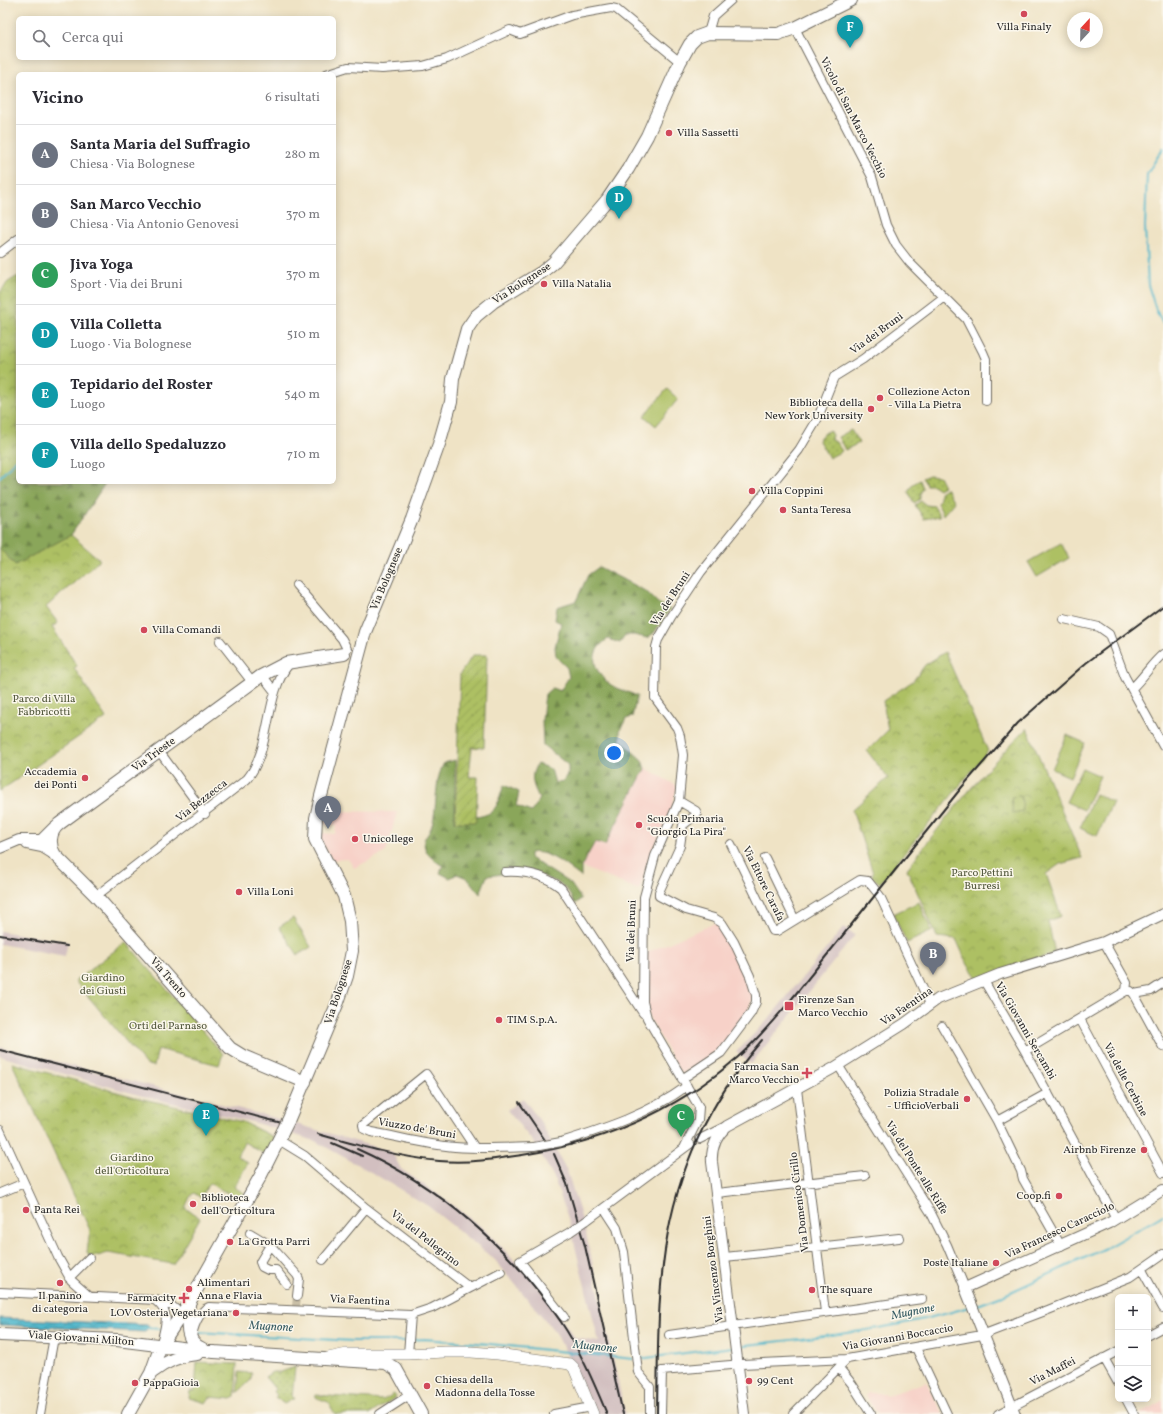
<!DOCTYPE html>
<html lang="it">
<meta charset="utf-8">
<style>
:root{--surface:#fff;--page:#f2f2f3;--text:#2b2b33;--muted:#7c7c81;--line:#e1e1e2;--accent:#d1495b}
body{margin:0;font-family:Vollkorn,serif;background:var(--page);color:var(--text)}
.controls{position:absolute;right:12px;bottom:12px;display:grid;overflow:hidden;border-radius:6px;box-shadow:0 2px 10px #0003}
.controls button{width:36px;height:36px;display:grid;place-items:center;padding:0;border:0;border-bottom:1px solid var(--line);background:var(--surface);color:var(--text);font:20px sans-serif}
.compass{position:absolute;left:1067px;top:12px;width:36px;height:36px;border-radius:50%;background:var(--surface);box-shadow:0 2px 10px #0003;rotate:22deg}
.you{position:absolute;left:614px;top:753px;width:14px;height:14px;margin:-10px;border:3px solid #fff;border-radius:50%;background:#1a73e8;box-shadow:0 0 0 6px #1a73e833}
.badge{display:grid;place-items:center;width:26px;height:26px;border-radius:50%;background:var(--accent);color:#fff;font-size:13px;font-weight:700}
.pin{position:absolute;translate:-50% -33px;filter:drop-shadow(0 1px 2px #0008)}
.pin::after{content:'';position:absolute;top:21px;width:14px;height:12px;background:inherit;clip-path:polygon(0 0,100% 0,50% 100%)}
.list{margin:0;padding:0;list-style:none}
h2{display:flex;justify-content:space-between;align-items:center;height:52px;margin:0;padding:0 16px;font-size:17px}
h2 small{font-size:13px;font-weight:400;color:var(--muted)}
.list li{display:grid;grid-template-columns:26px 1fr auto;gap:12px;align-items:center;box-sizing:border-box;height:60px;padding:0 16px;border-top:1px solid var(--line)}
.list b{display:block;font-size:15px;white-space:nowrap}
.list p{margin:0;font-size:13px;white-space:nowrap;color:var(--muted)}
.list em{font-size:13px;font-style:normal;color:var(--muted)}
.icon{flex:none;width:22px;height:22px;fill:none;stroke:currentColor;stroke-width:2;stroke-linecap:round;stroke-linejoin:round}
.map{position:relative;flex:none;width:1163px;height:1414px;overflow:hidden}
.search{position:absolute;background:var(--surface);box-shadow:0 2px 10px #0003;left:16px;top:16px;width:320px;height:44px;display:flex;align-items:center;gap:10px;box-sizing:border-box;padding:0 14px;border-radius:6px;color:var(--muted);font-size:15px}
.panel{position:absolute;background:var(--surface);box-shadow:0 2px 10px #0003;left:16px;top:72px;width:320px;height:412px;border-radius:6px}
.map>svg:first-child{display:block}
</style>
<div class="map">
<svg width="1163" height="1414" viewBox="0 0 1163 1414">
<defs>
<pattern id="grass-dots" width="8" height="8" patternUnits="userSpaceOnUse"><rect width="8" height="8" fill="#adc064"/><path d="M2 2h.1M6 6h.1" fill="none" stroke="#8d9c53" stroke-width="1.8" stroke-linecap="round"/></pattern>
<pattern id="forest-firs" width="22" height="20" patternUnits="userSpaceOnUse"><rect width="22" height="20" fill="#8aa65a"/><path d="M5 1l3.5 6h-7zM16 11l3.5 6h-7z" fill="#71874b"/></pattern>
<pattern id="park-crowns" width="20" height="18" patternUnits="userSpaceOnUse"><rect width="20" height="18" fill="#adc064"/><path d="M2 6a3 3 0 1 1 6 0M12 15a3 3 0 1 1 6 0" fill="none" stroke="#8d9c53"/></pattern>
<pattern id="garden-furrows" width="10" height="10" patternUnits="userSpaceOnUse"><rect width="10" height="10" fill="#adc064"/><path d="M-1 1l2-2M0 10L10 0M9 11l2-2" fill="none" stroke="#8d9c53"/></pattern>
<pattern id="water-waves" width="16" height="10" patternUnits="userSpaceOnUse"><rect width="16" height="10" fill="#4db6cb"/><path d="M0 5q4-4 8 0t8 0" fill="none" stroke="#4094a5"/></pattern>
</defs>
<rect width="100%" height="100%" fill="#fbf7ec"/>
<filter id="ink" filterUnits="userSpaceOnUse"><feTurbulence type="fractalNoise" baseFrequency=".025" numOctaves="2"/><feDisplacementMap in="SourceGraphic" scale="8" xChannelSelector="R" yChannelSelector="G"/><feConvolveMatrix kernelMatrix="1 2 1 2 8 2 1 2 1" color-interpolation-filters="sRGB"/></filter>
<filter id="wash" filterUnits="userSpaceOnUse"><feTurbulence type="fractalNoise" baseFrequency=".012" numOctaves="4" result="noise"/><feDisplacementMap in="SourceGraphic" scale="16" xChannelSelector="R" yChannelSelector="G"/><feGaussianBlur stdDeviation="0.9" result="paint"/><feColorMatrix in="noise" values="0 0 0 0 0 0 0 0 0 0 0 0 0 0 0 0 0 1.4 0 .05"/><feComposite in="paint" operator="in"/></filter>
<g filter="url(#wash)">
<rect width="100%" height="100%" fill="#efe3c5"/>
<path fill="#f7d1c8" d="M 641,765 L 677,786 L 672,807 L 655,845 L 639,890 L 582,867 L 595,842 L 604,845 Z
M 323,811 L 397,812 L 386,852 L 354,868 L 348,859 L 332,860 L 321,841 L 320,833 L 335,834 L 336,825 L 320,824 Z
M 715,923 L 718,925 L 751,988 L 753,998 L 747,1013 L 721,1047 L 706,1060 L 681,1074 L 650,1019 L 645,1004 L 646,953 Z
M 926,1382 L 943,1414 L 878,1414 L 865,1396 L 868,1393 L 882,1393 L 886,1396 Z
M 1163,1400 L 1163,1414 L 1140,1414 Z"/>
<path fill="#d2bfc0" d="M 844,927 L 855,935 L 751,1064 L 736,1052 L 766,1022 Z
M 0,931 L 68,942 L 65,956 L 0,944 Z
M 0,1047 L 283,1120 L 392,1152 L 401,1169 L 443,1198 L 484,1229 L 532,1278 L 575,1338 L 599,1342 L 568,1218 L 554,1178 L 535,1144 L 507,1110 L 523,1098 L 540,1121 L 567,1171 L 585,1229 L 625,1414 L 594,1414 L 588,1397 L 556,1333 L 495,1260 L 428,1206 L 376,1175 L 315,1141 L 256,1123 L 139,1095 L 0,1056 Z"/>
<path fill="url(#grass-dots)" stroke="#6c7648" d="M 829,430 L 832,435 L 831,440 L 836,442 L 842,451 L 829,458 L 819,441 L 820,437 Z
M 851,430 L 859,443 L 845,450 L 838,437 Z
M 929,475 L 939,476 L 944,486 L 939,489 L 933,485 L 927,485 L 922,478 Z
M 920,480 L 923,488 L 920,494 L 920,499 L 914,503 L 908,492 L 913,484 Z
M 946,488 L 954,502 L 943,515 L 937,502 L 940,499 L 940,492 Z
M 921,501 L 926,505 L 934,506 L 940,516 L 924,519 L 915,505 Z
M 295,1367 L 292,1398 L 295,1398 L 284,1404 L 275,1397 L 277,1395 L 273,1391 L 275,1389 L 265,1377 L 272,1372 L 281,1372 Z"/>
<path fill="url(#forest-firs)" stroke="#5a6842" d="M 18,457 L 18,482 L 106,482 L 71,535 L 15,565 L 0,549 L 0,476 Z
M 599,567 L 647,592 L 658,603 L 670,609 L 654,633 L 647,638 L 634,635 L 625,635 L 620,643 L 608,639 C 587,652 593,672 611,685 C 618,690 629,692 637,696 L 632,717 L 626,719 L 620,730 L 620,740 L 642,760 L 645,769 L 605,845 L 595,842 L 581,867 L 581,877 C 567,867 548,849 530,853 L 530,858 L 571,884 L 581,899 L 575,904 L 567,890 L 557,882 L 529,871 L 487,876 L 480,894 L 467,878 L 457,874 L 450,878 L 440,873 L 443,866 C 432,859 423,853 424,839 C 441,823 431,785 444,763 L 455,760 L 455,822 L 475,822 L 476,817 C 498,814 497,804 504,785 L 519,792 L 516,806 L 531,812 L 535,807 L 539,798 C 533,785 529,777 537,764 L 551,769 L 555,783 L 563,781 L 568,773 L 568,765 L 543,745 L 542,720 L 545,694 L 552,688 L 560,691 L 569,677 L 567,668 L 556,657 L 555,647 L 561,623 L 555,620 L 557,607 L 576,601 L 588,575 Z"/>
<path fill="url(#park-crowns)" stroke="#6c7648" d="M 18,276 L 18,457 L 0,476 L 0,292 L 8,282 Z
M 71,535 L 100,560 L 46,607 L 58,623 L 52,627 L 77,666 L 74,668 L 106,718 L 0,791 L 0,549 L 15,565 Z
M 945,652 L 988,751 L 880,883 L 871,877 L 873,873 L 852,810 L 888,778 L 867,751 L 888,730 L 883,701 L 913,681 L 925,665 Z
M 1027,728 L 1082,858 L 1060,864 L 1046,874 L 1061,916 L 1048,921 L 1055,953 L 978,979 L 968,965 L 956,939 L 937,937 L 907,869 C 944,820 983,771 1027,728 Z
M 126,942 L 223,1054 L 219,1065 L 158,1049 L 154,1066 L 146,1065 L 75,981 Z
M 12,1063 L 139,1098 L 243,1122 L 275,1138 L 266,1155 L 244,1142 L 237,1156 L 248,1163 L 234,1187 L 244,1193 L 240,1200 L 209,1183 L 201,1198 L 194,1193 L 190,1197 L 185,1208 L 200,1218 L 173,1264 L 108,1253 L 94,1257 L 89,1256 L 87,1252 L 90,1230 Z
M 197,1362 L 237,1364 L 235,1396 L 232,1399 L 210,1397 L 206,1403 L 189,1398 L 190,1391 L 195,1391 Z
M 239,1372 L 252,1373 L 251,1380 L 237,1393 Z
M 394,1394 L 396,1397 L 370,1414 L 335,1414 L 328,1402 L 315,1397 L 316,1395 L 383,1400 Z"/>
<path fill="url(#garden-furrows)" stroke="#6c7648" d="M 473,655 L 487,655 L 484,748 L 472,747 L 469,777 L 478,777 L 476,822 L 455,822 L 460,674 Z"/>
<path fill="#adc064" stroke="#6c7648" d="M 667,389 L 678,399 L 656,426 L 644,416 Z
M 1061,543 L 1069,558 L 1037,577 L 1028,562 Z
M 1067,735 L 1085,743 L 1070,777 L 1052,769 Z
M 1082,768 L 1100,776 L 1084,810 L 1066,802 Z
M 1095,794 L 1113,802 L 1097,836 L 1080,828 Z
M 1021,796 L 1023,811 L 1013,813 L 1011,797 Z
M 919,902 L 932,931 L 907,943 L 893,914 Z
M 293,918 L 311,947 L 298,955 L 279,927 Z"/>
<path fill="url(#water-waves)" stroke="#3c707b" d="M 0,1318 L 149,1325 L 145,1332 L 0,1325 Z"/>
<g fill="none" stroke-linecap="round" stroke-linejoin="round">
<path stroke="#4db6cb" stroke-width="2" d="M 1163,148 L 1147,174 L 1145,227 L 1148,285 L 1156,310 L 1163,324
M 0,477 L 18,458
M 975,1306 L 1002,1296 L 1106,1248 L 1163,1215
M 146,1328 L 161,1329
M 196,1332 L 353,1341 L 407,1341
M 411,1340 L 424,1339 L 490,1344 L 634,1359
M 739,1346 C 816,1337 895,1330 969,1307
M 638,1359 L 733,1347"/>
</g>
</g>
<g filter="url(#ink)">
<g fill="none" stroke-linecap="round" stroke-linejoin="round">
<path stroke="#c8bea6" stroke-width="8" stroke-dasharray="8 4" stroke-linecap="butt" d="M 296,1307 L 297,1296"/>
<g stroke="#706b61" stroke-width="10">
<path id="minor" d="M 795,28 L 872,177 L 886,225 L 896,245 L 910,263 L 966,319 L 983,352 L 986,359 L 986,401
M 708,33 L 713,16 L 731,0
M 326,74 L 348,67 L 382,69 L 423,66 L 447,59 L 510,30 L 520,34 L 572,15 L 611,8 L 616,9 L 680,62
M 0,253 L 18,239
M 296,585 L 342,639 L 347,649
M 1064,619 L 1099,627 L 1109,634 L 1125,677 L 1163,746
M 220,641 L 252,682
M 262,675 L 275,692
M 1132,688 C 1144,677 1151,664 1163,654
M 159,751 L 205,814
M 679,801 L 696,811 L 697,814 L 683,825 L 680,846 L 659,892 L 659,896 L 686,910 L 714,918 L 722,923 L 734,942 L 750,976 L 756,995 L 756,1002 L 751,1013 L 721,1053 L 682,1079
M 731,844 L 773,931 L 777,931 L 860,880 L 868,881 L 880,896 L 930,1004
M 765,858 L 795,920
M 505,872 C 525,871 545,875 561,888 L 643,1013
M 96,896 L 247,779 C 272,749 264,695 289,664
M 1104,942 L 1127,983 L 1126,991
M 984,981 L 1025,1051 L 1116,1219
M 1126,991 L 1131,991 L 1134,994 L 1163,1047
M 1134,994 L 1151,991 L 1163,983
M 1080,1019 L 1163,1173
M 942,1026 L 997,1121 L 1021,1171 L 1023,1179 L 1061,1246
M 1025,1051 L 1126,991
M 838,1065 L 931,1213 L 947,1245 L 965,1288
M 797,1089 L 825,1312
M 997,1121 L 1048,1093
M 0,1130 L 58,1257 L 71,1280 L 89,1296
M 700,1139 L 724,1127
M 279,1140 L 305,1156 L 366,1208 L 470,1288
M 561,1142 C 606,1128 649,1114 687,1086
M 685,1146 L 698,1120 L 699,1107 L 647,1018 L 643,1002 L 644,897 L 655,856 L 679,801 L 683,755 L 680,736 L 677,728 L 655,698 L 656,647 L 658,640 L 671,617 L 701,572 L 799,450 L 817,420 L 834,377 L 863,359 L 944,297
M 475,1148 L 426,1074 L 363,1125 L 364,1129 L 371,1132 C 399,1137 427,1145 455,1147 C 481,1149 508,1148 534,1147
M 0,1193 L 24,1183
M 717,1193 L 865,1176
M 604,1208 L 617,1228 L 624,1252 L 638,1372 L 650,1387 L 650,1414
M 586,1221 L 690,1144
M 250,1233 L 270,1245 L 297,1275 L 299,1279 L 297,1296
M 270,1245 L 260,1262 L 262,1267 L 268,1270 L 276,1270 L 287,1284
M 725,1257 L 899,1238
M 323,1260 L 366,1208
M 1142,1270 L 1163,1308
M 69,1278 L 89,1258
M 0,1292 L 156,1300 L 172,1306 L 185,1317
M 156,1301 C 170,1312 166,1324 162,1339
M 564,1317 L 520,1261 L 570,1232
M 669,1335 L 922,1299
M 1148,1335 L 1163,1327
M 192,1340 C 192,1329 199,1311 209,1307 L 411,1315 L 432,1308 L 501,1272
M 916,1348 L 947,1414
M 408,1354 L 411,1315
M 1104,1358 L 1118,1383
M 839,1368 L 852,1384 L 871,1414
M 1126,1399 L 1134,1414
M 40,1414 L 54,1337
M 380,1414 L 411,1394
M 554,1414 L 591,1407
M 661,1414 L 662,1371 L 742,1364 L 847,1359 L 982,1335 L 1048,1310 L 1130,1277 L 1163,1254
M 793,1414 L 847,1359
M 998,1414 L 1118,1351"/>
</g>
<g stroke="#706b61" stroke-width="12">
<path id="tertiary" d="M 27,844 L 42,847 L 55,855
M 0,848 L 19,840 L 41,840 L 54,827
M 744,1414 L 712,1162 C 711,1148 717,1135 727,1126 L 832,1069 L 904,1024 L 938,999 L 1000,974 L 1104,942 L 1163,914
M 1015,1414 L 965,1288 L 1109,1223 L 1163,1190"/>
</g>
<g stroke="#706b61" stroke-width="12">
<path id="secondary" d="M 328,1358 L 347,1354 L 408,1354 L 444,1352 L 471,1352 L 498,1354 L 570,1364 L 574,1368 L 593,1414"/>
</g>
<g stroke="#706b61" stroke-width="14">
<path id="primary" d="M 305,1082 L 243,1056 L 230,1048 L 96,896 L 55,855 C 49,846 49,832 59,824 L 261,676 L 286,663 L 344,654
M 288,1121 L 338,1002 L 347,976 L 352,951 L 350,921 L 344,896 L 315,839 L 316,818 L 321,796 L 365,632 L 412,519 L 439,444 L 451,402 L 453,379 L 467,329 L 476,316 L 493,302 L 542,272 L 553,263 L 607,200 L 628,169 L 647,136 L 680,62 L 690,44 L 697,37 L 708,33 L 778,34 L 795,28 L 851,0
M 189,1305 C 187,1321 184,1342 203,1349
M 0,1335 L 117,1340 L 214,1352 L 386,1363 L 396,1369 L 421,1414
M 151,1373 C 165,1362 179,1355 197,1354
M 128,1414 L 151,1373 L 161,1345 L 189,1303 L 260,1177 L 283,1131"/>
</g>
<use href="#minor" stroke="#fff" stroke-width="8"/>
<use href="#tertiary" stroke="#fff" stroke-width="10"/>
<use href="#secondary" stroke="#fff" stroke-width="11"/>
<use href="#primary" stroke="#fff" stroke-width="12"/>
<path stroke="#2b2b2b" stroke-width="2" d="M 0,935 L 67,946
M 0,1050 L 282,1123
M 519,1102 L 547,1143
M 318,1134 C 357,1145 398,1157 439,1161 C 462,1163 485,1161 508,1157 C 593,1146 673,1114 738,1057 C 755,1042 771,1023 786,1006 L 962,787 L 1018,723 L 1086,663 L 1163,606
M 332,1143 L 362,1156
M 357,1149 C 438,1185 511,1249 561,1322 C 580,1350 594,1383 607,1414
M 554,1154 L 567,1184 L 585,1246 L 623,1414
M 657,1414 C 658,1360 657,1304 665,1250 C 677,1169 709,1102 762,1040"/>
<g stroke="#706b61" stroke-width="10" stroke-linecap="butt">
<path id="minor-bridge" d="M 534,1147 L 561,1142
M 570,1232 L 586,1221"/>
</g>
<g stroke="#706b61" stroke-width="14" stroke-linecap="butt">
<path id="primary-bridge" d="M 283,1131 L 288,1121"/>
</g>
<use href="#minor-bridge" stroke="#fff" stroke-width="8"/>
<use href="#primary-bridge" stroke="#fff" stroke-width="12"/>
</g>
</g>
<g fill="#d1495b" stroke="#fbf7ec" stroke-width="1.5">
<circle cx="1024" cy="14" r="4"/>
<circle cx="669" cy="133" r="4"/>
<circle cx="544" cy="284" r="4"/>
<circle cx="880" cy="398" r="4"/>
<circle cx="871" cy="409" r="4"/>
<circle cx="752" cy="491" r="4"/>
<circle cx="783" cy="510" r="4"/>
<circle cx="144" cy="630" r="4"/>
<circle cx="85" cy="778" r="4"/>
<circle cx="639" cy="825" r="4"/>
<circle cx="355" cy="839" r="4"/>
<circle cx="239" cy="892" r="4"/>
<rect x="784" y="1001" width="10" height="10" rx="2"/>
<circle cx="499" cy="1020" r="4"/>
<path d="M805 1067h4v4h4v4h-4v4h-4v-4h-4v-4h4z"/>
<circle cx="967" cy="1099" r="4"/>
<circle cx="1144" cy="1150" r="4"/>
<circle cx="1059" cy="1196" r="4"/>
<circle cx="193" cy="1204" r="4"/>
<circle cx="26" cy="1210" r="4"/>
<circle cx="230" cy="1242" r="4"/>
<circle cx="996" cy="1263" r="4"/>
<circle cx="60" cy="1283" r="4"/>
<circle cx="189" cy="1289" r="4"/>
<circle cx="812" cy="1290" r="4"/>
<path d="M182 1292h4v4h4v4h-4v4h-4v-4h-4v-4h4z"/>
<circle cx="236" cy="1313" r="4"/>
<circle cx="749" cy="1381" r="4"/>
<circle cx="135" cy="1383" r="4"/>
<circle cx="427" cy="1386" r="4"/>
</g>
<g text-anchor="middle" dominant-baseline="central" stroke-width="3" stroke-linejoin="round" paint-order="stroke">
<g font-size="11" fill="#2b2b2b" stroke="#fbf7ec" text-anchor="start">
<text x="1024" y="27" text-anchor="middle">Villa Finaly</text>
<text x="677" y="133">Villa Sassetti</text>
<text x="552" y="284">Villa Natalia</text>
<text x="888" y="392">Collezione Acton<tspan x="888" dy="13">- Villa La Pietra</tspan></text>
<text x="863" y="403" text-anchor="end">Biblioteca della<tspan x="863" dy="13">New York University</tspan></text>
<text x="760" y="491">Villa Coppini</text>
<text x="791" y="510">Santa Teresa</text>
<text x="152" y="630">Villa Comandi</text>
<text x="77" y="772" text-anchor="end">Accademia<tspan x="77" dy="13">dei Ponti</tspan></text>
<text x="647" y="819">Scuola Primaria<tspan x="647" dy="13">"Giorgio La Pira"</tspan></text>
<text x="363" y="839">Unicollege</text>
<text x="247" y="892">Villa Loni</text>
<text x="798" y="1000">Firenze San<tspan x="798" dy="13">Marco Vecchio</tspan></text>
<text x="507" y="1020">TIM S.p.A.</text>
<text x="799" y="1067" text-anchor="end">Farmacia San<tspan x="799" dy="13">Marco Vecchio</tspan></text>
<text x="959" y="1093" text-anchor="end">Polizia Stradale<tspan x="959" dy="13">- UfficioVerbali</tspan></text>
<text x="1136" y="1150" text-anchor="end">Airbnb Firenze</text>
<text x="1051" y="1196" text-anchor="end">Coop.fi</text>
<text x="201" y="1198">Biblioteca<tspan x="201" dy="13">dell'Orticoltura</tspan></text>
<text x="34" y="1210">Panta Rei</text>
<text x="238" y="1242">La Grotta Parri</text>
<text x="988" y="1263" text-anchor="end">Poste Italiane</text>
<text x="197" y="1283">Alimentari<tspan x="197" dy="13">Anna e Flavia</tspan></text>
<text x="820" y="1290">The square</text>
<text x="60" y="1296" text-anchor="middle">Il panino<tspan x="60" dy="13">di categoria</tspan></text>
<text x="176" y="1298" text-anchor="end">Farmacity</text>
<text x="228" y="1313" text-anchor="end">LOV Osteria Vegetariana</text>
<text x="435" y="1380">Chiesa della<tspan x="435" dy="13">Madonna della Tosse</tspan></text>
<text x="757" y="1381">99 Cent</text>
<text x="143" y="1383">PappaGioia</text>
</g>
<g font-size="11" fill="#2b2b2b" stroke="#fbf7ec">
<text transform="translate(853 118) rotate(63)">Vicolo di San Marco Vecchio</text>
<text transform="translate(522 284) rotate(-33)">Via Bolognese</text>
<text transform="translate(877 334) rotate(-36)">Via dei Bruni</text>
<text transform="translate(387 579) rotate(-67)">Via Bolognese</text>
<text transform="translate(671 599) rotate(-57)">Via dei Bruni</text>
<text transform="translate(154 755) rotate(-36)">Via Trieste</text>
<text transform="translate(202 801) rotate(-38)">Via Bezzecca</text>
<text transform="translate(763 884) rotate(64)">Via Ettore Carafa</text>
<text transform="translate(632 931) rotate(-88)">Via dei Bruni</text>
<text transform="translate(168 978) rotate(49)">Via Trento</text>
<text transform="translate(339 992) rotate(-72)">Via Bolognese</text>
<text transform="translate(907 1007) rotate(-34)">Via Faentina</text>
<text transform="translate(1025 1031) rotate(60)">Via Giovanni Sercambi</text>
<text transform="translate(1125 1080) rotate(62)">Via delle Cerbine</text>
<text transform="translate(417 1129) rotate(10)">Viuzzo de' Bruni</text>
<text transform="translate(916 1168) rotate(58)">Via del Ponte alle Riffe</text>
<text transform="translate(800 1202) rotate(-97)">Via Domenico Cirillo</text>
<text transform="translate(1060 1231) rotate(-25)">Via Francesco Caracciolo</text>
<text transform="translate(425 1239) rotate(38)">Via del Pellegrino</text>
<text transform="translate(714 1269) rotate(-97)">Via Vincenzo Borghini</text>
<text transform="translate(360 1301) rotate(3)">Via Faentina</text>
<text transform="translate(898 1338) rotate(-10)">Via Giovanni Boccaccio</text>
<text transform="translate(81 1339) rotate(4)">Viale Giovanni Milton</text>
<text transform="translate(1053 1372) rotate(-27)">Via Maffei</text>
</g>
<g font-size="11" fill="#52583c" stroke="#fbf7ec">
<text x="44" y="699">Parco di Villa<tspan x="44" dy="13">Fabbricotti</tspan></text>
<text x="982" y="873">Parco Pettini<tspan x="982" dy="13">Burresi</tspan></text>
<text x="103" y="978">Giardino<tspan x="103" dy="13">dei Giusti</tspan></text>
<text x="168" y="1026">Orti del Parnaso</text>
<text x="132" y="1158">Giardino<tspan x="132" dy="13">dell'Orticoltura</tspan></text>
</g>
<g font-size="12" font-style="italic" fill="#375c63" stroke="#fbf7ec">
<text transform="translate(913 1312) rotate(-11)">Mugnone</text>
<text transform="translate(271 1327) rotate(3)">Mugnone</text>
<text transform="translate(595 1347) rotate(6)">Mugnone</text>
</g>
</g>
</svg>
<div class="controls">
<button>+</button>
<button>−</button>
<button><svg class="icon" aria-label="layers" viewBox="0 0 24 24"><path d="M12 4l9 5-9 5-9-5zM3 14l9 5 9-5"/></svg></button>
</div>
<svg class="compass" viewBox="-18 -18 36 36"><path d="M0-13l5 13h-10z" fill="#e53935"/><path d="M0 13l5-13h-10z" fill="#7c7c81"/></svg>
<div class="you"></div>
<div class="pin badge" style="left:328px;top:829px;background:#6b7280">A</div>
<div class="pin badge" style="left:933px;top:975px;background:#6b7280">B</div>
<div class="pin badge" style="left:681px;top:1137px;background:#2e9e5b">C</div>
<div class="pin badge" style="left:619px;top:219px;background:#0f9aa8">D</div>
<div class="pin badge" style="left:206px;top:1136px;background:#0f9aa8">E</div>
<div class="pin badge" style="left:850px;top:48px;background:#0f9aa8">F</div>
<div class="search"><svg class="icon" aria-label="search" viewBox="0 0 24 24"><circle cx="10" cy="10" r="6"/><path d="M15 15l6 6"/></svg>Cerca qui</div>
<section class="panel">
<h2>Vicino<small>6 risultati</small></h2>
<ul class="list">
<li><span class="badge" style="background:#6b7280">A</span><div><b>Santa Maria del Suffragio</b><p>Chiesa · Via Bolognese</p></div><em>280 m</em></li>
<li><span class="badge" style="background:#6b7280">B</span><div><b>San Marco Vecchio</b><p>Chiesa · Via Antonio Genovesi</p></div><em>370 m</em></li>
<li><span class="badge" style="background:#2e9e5b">C</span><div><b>Jiva Yoga</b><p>Sport · Via dei Bruni</p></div><em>370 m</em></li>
<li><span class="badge" style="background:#0f9aa8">D</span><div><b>Villa Colletta</b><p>Luogo · Via Bolognese</p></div><em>510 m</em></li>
<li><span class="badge" style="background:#0f9aa8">E</span><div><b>Tepidario del Roster</b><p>Luogo</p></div><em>540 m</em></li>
<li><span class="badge" style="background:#0f9aa8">F</span><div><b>Villa dello Spedaluzzo</b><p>Luogo</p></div><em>710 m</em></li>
</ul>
</section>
</div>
